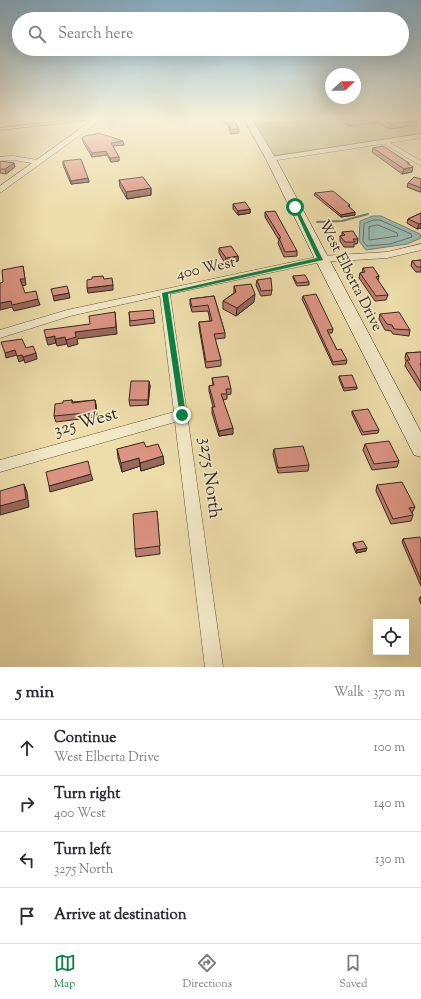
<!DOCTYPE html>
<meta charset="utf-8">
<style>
:root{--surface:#fff;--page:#f2f2f3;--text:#2b2b33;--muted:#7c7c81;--line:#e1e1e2;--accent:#0b8043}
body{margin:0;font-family:"Sorts Mill Goudy",serif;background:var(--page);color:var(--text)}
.controls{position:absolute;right:12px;bottom:12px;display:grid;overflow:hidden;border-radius:0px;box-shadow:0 4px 16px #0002}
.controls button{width:36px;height:36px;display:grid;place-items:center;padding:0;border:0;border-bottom:1px solid var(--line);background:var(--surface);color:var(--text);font:20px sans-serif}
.compass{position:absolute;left:325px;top:68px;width:36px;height:36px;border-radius:50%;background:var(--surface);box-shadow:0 4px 16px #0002;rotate:69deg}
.stop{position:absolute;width:12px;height:12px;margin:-9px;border:3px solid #0b8043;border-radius:50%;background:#fff}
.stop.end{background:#0b8043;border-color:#fff;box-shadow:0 1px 4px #0008}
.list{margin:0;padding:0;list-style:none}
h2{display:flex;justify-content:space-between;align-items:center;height:52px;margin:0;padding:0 16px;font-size:17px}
h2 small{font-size:13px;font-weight:400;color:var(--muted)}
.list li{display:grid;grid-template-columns:26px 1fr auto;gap:12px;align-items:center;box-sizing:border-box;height:56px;padding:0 16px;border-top:1px solid var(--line)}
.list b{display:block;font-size:15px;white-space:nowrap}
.list p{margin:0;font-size:13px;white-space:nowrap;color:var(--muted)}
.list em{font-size:13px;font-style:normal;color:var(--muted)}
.icon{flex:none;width:22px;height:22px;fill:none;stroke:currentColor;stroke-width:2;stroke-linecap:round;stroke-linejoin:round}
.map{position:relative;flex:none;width:421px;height:667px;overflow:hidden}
.search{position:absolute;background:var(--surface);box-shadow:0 4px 16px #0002;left:12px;right:12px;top:12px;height:44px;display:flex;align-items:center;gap:10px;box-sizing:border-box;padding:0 14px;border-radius:22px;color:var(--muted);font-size:15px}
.sheet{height:276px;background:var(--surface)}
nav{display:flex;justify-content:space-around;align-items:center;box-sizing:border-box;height:56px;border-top:1px solid var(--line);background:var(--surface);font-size:11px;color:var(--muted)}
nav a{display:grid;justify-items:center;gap:2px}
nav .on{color:var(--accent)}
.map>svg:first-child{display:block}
</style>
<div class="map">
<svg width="421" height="667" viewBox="0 0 421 667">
<rect width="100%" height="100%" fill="#edddaa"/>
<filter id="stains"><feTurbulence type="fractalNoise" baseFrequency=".005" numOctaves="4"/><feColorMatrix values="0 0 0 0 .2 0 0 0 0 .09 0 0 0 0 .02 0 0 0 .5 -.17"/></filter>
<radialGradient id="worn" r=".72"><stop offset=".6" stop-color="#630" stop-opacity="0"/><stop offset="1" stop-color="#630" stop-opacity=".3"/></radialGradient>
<path fill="#bdbf85" stroke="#797454" d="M 252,119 L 421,119 L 421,134 L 273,156 Z"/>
<path fill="#9bbab2" stroke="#728079" d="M 373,216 L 381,216 L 420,234 L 421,238 L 407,244 L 366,250 L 359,241 L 360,221 Z"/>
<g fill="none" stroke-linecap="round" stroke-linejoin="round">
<path stroke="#68726a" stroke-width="1" d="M 374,220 L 380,220 L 411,234 L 412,237 L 390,244 L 367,246 L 363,241 L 364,224 Z
M 378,225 L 397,233 L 398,236 L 369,240 L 369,227 Z"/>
<path stroke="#728079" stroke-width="2" d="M 317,222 L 342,221 L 368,214"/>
<g stroke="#635645" stroke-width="1.5">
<path id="service" d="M 80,119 L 92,119 L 98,120 L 96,121 L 85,120 L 0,130 L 0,128 Z"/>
</g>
<g stroke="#635645" stroke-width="1">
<path id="minor" d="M 383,141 L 387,141 L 421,161 L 421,166 L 383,143 Z
M 13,156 L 38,160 L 42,162 L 38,164 L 13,160 L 0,161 L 0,157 Z
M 421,244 L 421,250 L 387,258 L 321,262 L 170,294 L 223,667 L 205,667 L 175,422 L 0,472 L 0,460 L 174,412 L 160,296 L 70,316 L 0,338 L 0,330 L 67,310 L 321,256 L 387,252 Z"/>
</g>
<g stroke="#635645" stroke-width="1">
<path id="tertiary" d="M 94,119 L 102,119 L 0,193 L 0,186 Z
M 421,134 L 421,138 L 271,161 L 267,159 L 271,157 Z"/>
</g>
<g stroke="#352923" stroke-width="1">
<path id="secondary" d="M 244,119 L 252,119 L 276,159 L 421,432 L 421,457 L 414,455 L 315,259 L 266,159 Z"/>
</g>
<path stroke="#352923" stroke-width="1" stroke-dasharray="0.5 1" stroke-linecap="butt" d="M 261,124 L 299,122 L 299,119"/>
<use href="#service" fill="#f3e9c8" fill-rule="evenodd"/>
<use href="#minor" fill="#f3e9c8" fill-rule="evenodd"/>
<use href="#tertiary" fill="#f3e9c8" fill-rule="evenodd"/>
<use href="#secondary" fill="#f3e9c8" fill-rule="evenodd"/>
</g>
<path fill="#bd7f71" stroke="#352923" d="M 221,119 L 233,119 L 239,129 L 239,133 L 231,134 L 228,126 L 221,120 Z
M 339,119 L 416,119 L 418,120 L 417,125 L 389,129 L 377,122 L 349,126 L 339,120 Z
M 82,138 L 124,145 L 113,146 L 119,157 L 119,161 L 111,162 L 107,155 L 92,157 L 83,142 Z
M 373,148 L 409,163 L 409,165 L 412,172 L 402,174 L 372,152 Z
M 63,161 L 88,178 L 89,182 L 71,184 L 63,165 Z
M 0,162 L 14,163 L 15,167 L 6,174 L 0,173 Z
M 421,179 L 421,192 L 420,192 L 407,187 L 408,183 Z
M 119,180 L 151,188 L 151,195 L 127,199 L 120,187 Z
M 315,193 L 350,205 L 349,207 L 355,215 L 341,217 L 314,195 Z
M 233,204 L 250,209 L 250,213 L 238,215 L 233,209 Z
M 265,212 L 297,251 L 297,256 L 284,257 L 278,243 L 279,240 L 265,217 Z
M 421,213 L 421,228 L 417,229 L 407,223 L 408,219 Z
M 342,232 L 358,239 L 357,244 L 354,244 L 354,247 L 344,247 L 340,241 L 340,236 L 342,236 Z
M 219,248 L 238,256 L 238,261 L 225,263 L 219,253 Z
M 421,260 L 421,272 L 416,272 L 411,266 L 412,261 Z
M 363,268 L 379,276 L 378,281 L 388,295 L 386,300 L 375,301 L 359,278 L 360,273 L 362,273 Z
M 293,276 L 309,282 L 309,285 L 297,286 L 293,278 Z
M 257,280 L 272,290 L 271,295 L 261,296 L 256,285 Z
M 234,286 L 254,302 L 236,316 L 223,309 L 223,301 L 234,293 Z
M 214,296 L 225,333 L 225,338 L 215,339 L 221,360 L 221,366 L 206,368 L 199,327 L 199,322 L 210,321 L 208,311 L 192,312 L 190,304 L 190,299 Z
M 303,296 L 333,329 L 332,333 L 328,333 L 337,350 L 347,360 L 346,364 L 333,365 L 302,299 Z
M 129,312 L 154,318 L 155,323 L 130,326 Z
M 380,314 L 410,330 L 409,336 L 393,334 L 391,331 L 385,330 L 379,319 Z
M 421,352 L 421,391 L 405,366 L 406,361 L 405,358 L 406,353 Z
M 339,376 L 357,387 L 357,389 L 344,391 L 339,379 Z
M 212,378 L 231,389 L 231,394 L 227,395 L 227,399 L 223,400 L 233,434 L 219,436 L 212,413 L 212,407 L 213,407 L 209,391 L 209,386 L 213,385 Z
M 149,381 L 150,386 L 148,405 L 130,406 L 129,400 Z
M 72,400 L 73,402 L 95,400 L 96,405 L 97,417 L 56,422 L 54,416 L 63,403 Z
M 352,411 L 379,430 L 378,433 L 362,435 L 352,414 Z
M 365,444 L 399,461 L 397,467 L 372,470 L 363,450 Z
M 146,447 L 163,456 L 164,464 L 141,471 L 140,466 L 122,472 L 118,458 L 117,449 Z
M 274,449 L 309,465 L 308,471 L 278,473 L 273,454 Z
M 377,485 L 415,507 L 412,513 L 413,515 L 411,521 L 391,524 L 376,491 Z
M 157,511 L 160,554 L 136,557 L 135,549 Z
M 421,538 L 421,586 L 402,542 L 403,539 Z
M 353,543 L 366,551 L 356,553 L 353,545 Z
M 421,596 L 421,604 L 419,599 L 420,597 Z"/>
<path fill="#9a685c" stroke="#352923" d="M 362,119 L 378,119 L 377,122 L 349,126 L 350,120 Z
M 418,120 L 417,125 L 389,129 L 390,124 Z
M 123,141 L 124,145 L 112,146 L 111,143 Z
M 106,151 L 107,155 L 92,157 L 92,153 Z
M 119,157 L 119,161 L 111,162 L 110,158 Z
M 14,163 L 15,167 L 6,174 L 5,169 Z
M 413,167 L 412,172 L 402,174 L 404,169 Z
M 88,178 L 89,182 L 71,184 L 71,181 Z
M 151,188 L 151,195 L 127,199 L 126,192 Z
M 250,209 L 250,213 L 238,215 L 238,211 Z
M 355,212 L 355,215 L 341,217 L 341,215 Z
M 421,223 L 421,228 L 417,229 L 419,224 Z
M 238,256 L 238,261 L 225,263 L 226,258 Z
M 23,266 L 26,285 L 22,286 L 20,279 Z
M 113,285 L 113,290 L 88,293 L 87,288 Z
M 69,293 L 70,298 L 54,301 L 53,296 Z
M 255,294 L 254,302 L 236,316 L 237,308 Z
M 38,299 L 40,305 L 14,311 L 12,307 L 0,310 L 0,303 L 11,301 Z
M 115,312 L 117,334 L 77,339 L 78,344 L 68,347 L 66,340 L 75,332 Z
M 55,336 L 56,343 L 48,345 L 46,338 Z
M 65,337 L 67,344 L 57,346 L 55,339 Z
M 15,350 L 17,355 L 6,358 L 5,353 Z
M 36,353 L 37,359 L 25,363 L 23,357 Z
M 22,355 L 24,360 L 19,362 L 17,356 Z
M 149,381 L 150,386 L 148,405 L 148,400 Z
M 95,400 L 96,405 L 97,417 L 96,412 Z
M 233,428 L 233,434 L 219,436 L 219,431 Z
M 163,456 L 164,464 L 141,471 L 140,463 Z
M 139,458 L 140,466 L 122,472 L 121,463 Z
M 91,474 L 93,480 L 50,492 L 49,486 Z
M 24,484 L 27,492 L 29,507 L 0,515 L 0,506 Z
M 367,548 L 366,551 L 356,553 L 357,550 Z"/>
<path fill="#dc9483" stroke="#352923" d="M 224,119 L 233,119 L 239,129 L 231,130 L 228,122 Z
M 347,119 L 362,119 L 350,120 Z
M 382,119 L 416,119 L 418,120 L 390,124 Z
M 99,133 L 123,141 L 111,143 L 119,157 L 110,158 L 106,151 L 92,153 L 82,138 L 87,135 L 92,135 Z
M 383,146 L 409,163 L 407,163 L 413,167 L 404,169 L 373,148 Z
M 81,159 L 88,178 L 71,181 L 63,161 Z
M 1,161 L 14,163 L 5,169 L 0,169 L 0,162 Z
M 143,177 L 151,188 L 126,192 L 119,180 Z
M 414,177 L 421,179 L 421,188 L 408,183 Z
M 333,191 L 350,205 L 348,206 L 355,212 L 341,215 L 315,193 Z
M 245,202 L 250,209 L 238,211 L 233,204 Z
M 275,211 L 297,251 L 285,252 L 279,238 L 281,238 L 265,212 Z
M 421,213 L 421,223 L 419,224 L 408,219 Z
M 353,231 L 358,239 L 353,239 L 355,242 L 345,242 L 340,236 L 345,235 L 342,232 Z
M 231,246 L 238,256 L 226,258 L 219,248 Z
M 421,260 L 421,267 L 417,267 L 412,261 Z
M 23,266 L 25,279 L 20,279 L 25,293 L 36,291 L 38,299 L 12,305 L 11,301 L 0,303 L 0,283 L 3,282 L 2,270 Z
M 373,267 L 379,276 L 376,277 L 388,295 L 376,296 L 360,273 L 365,272 L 363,268 Z
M 305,275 L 309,282 L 297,283 L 293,276 Z
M 103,276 L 104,279 L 112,278 L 113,285 L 87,288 L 87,280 L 92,279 L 92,277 Z
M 271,278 L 272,290 L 261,291 L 257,280 Z
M 251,284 L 255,294 L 237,308 L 223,301 L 236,292 L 234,286 Z
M 67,286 L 69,293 L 53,296 L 51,289 Z
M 316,294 L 333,329 L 327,330 L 337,350 L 341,349 L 347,360 L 333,362 L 303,296 Z
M 214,296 L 225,333 L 214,334 L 221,360 L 206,362 L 199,322 L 212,321 L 208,305 L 192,307 L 190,299 Z
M 153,310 L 154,318 L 130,321 L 129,312 Z
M 115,312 L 116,327 L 75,332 L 76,337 L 66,340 L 65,337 L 55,339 L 55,336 L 46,338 L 44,330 L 90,324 L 89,316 Z
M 399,312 L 410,330 L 394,329 L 392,325 L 387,324 L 380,314 Z
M 22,339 L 26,348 L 33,346 L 36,353 L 23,357 L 22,355 L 17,356 L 15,350 L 5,353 L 1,342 Z
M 421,352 L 421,363 L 420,364 L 421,366 L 421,383 L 407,360 L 410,360 L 406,353 Z
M 352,375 L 357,387 L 344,388 L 339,376 Z
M 228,376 L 231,389 L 226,389 L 227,394 L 221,394 L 233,428 L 219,431 L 212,407 L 215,407 L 209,386 L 214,385 L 212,378 Z
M 131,381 L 149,381 L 148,400 L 129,400 Z
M 72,400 L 72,403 L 95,400 L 96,412 L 54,416 L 55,404 L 63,403 L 63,401 Z
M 368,409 L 379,430 L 363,432 L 352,411 Z
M 389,441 L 399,461 L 374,464 L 365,444 Z
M 144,442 L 146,447 L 158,444 L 163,456 L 140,463 L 139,458 L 121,463 L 117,449 Z
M 303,446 L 309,465 L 278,468 L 274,449 Z
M 88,461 L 91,474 L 49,486 L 46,472 Z
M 402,482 L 415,507 L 409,508 L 413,515 L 393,519 L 377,485 Z
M 24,484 L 26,499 L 0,506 L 0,491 Z
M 157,511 L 160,546 L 135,549 L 133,514 Z
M 420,537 L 421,538 L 421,580 L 403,539 Z
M 363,541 L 367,548 L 357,550 L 353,543 Z"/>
<linearGradient id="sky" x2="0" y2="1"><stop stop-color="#89b6d2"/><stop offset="0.56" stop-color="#f7f0d9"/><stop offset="1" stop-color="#f7f0d9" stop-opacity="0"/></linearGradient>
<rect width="421" height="212" fill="url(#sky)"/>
<path fill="#0b8043" d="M 293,206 L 297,207 L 323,260 L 168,294 L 186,415 L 182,418 L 180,417 L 162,293 L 317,258 Z"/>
<g text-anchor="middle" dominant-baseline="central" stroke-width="3.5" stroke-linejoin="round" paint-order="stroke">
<g font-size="15" fill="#352923" stroke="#f3e9c8">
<text transform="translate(206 269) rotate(-12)">400 West</text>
<text transform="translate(350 276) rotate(63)">West Elberta Drive</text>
</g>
<g font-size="18" fill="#352923" stroke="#f3e9c8">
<text transform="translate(86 423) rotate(-16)">325 West</text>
<text transform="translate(209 478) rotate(83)">3275 North</text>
</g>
</g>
<rect width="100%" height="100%" filter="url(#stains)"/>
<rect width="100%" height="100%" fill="url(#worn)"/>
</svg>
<div class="controls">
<button><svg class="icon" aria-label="locate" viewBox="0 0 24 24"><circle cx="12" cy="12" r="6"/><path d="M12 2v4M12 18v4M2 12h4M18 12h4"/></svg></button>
</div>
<svg class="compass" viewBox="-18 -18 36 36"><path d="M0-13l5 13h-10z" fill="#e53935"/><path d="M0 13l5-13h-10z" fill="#7c7c81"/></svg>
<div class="stop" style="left:295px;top:207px"></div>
<div class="stop end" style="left:182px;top:415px"></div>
<div class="search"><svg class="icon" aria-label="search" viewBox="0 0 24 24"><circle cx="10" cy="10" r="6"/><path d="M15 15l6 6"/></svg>Search here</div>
</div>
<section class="sheet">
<h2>5 min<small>Walk · 370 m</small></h2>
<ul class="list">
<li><svg class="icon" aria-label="ahead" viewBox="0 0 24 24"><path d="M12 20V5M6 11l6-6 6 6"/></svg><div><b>Continue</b><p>West Elberta Drive</p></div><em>100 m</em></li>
<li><svg class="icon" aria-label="right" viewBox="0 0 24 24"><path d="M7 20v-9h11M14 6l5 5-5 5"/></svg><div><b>Turn right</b><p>400 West</p></div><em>140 m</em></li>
<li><svg class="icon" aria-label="left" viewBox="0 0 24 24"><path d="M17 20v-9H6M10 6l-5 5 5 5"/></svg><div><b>Turn left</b><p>3275 North</p></div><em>130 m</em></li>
<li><svg class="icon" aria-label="arrive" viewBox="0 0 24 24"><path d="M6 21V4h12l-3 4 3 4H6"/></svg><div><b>Arrive at destination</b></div></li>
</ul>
</section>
<nav>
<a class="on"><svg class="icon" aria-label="map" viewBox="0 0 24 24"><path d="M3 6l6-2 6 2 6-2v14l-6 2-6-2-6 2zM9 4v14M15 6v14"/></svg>Map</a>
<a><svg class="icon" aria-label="directions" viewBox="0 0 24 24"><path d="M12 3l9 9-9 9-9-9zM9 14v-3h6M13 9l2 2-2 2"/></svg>Directions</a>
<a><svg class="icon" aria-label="saved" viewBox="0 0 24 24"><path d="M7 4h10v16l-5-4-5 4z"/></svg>Saved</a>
</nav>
